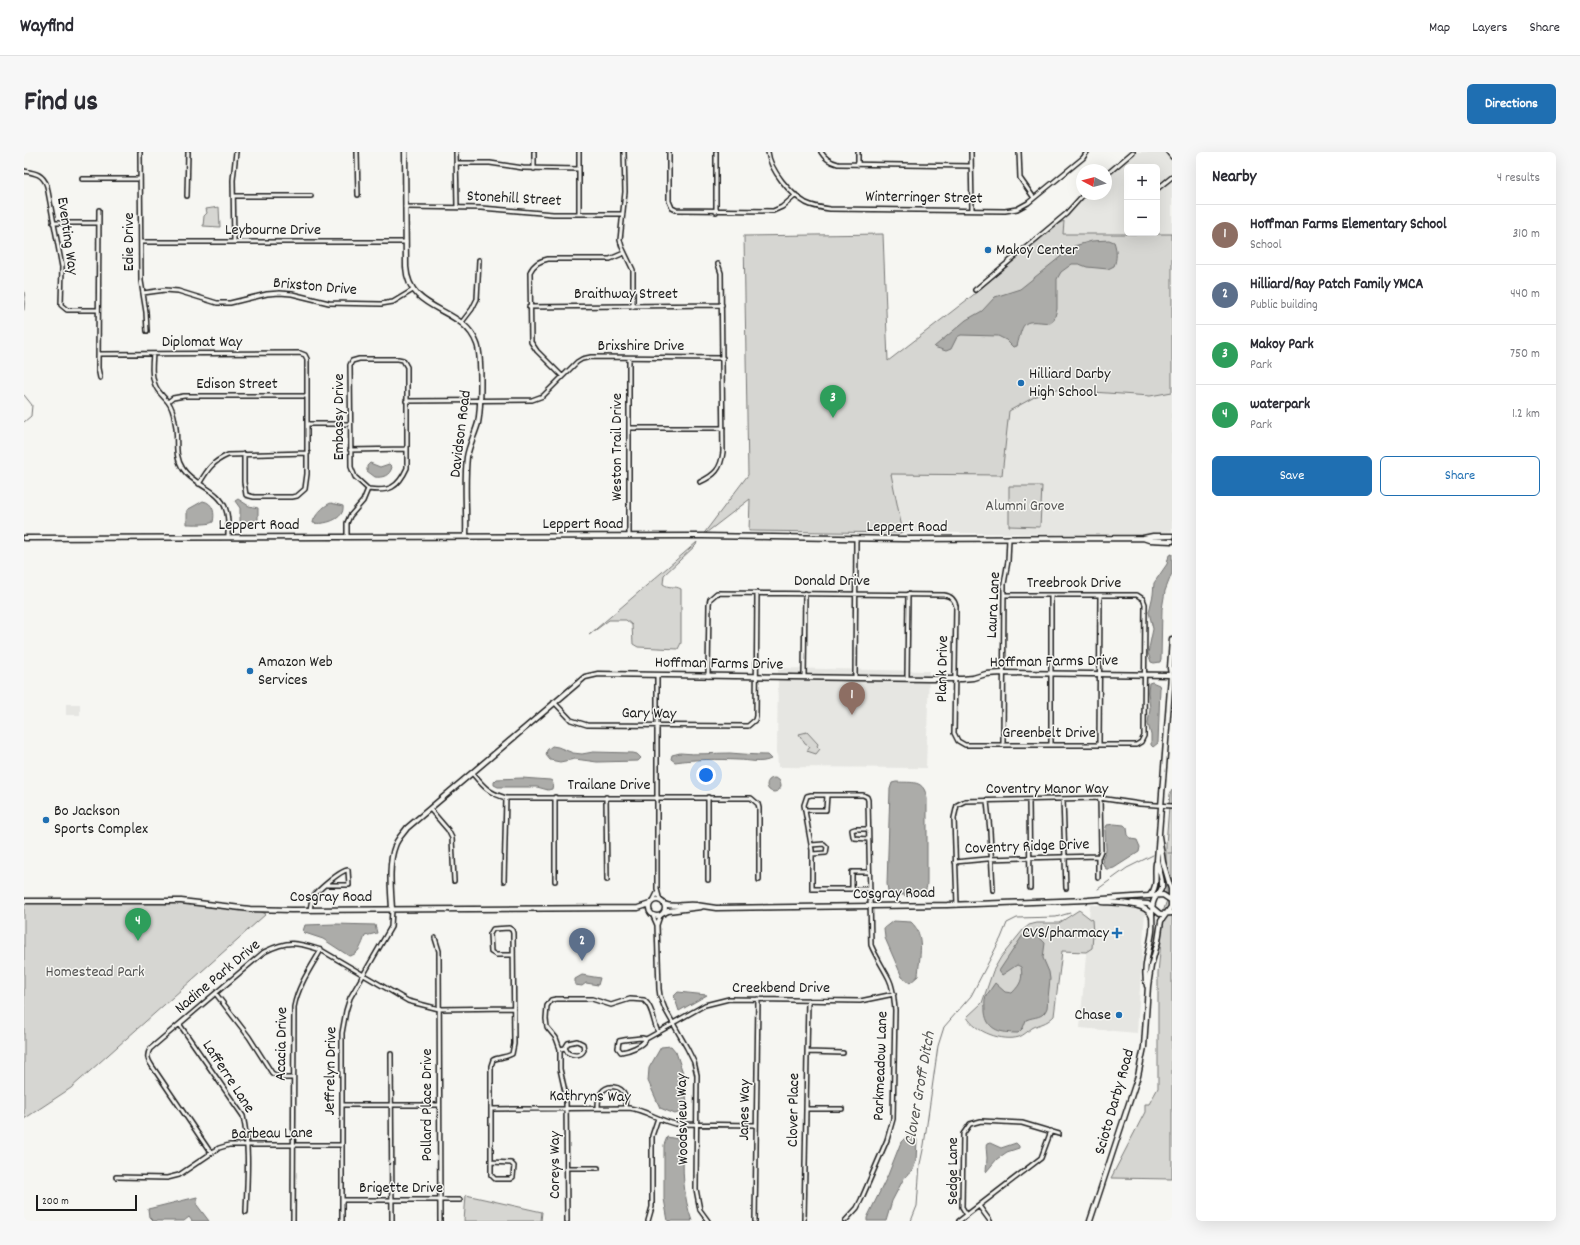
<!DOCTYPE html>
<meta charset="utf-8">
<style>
:root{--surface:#fff;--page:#f7f7f7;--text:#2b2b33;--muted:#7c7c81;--line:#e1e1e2;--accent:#1f6fb2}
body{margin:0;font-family:Dekko,sans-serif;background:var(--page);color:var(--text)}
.controls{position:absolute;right:12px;top:12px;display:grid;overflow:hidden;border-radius:6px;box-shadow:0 4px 16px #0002}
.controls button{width:36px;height:36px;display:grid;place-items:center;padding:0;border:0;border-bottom:1px solid var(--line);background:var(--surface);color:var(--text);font:20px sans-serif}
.compass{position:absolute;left:1052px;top:12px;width:36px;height:36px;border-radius:50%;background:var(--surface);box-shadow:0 4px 16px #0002;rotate:277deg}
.scale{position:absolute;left:12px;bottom:10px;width:101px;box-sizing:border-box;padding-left:4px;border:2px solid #1c1c1c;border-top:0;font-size:11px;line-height:14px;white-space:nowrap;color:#1c1c1c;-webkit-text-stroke:3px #f6f6f2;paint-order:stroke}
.you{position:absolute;left:682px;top:623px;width:14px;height:14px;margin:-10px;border:3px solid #fff;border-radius:50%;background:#1a73e8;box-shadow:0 0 0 6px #1a73e833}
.badge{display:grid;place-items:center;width:26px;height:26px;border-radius:50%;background:var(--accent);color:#fff;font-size:13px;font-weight:700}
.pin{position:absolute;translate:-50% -33px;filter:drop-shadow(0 1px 2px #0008)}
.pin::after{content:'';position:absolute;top:21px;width:14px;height:12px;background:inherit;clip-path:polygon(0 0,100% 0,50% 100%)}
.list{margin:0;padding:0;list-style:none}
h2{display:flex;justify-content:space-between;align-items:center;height:52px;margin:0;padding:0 16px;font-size:17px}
h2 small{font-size:13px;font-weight:400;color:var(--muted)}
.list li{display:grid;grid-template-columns:26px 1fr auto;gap:12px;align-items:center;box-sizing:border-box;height:60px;padding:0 16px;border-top:1px solid var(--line)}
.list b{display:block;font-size:15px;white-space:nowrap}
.list p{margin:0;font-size:13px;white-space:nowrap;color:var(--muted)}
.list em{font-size:13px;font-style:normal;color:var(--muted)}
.actions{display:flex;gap:8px;padding:12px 16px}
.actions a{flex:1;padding:9px 0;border:1px solid var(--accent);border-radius:6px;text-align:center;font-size:14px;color:var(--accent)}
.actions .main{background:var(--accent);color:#fff}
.map{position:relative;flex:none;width:1148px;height:1069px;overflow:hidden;border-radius:6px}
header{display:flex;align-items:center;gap:24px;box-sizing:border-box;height:56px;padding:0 20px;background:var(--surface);border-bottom:1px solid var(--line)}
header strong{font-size:19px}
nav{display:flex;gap:22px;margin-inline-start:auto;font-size:14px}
.intro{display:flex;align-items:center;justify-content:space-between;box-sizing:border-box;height:96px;padding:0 24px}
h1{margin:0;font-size:28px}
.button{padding:10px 18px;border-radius:6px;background:var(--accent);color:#fff;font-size:14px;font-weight:700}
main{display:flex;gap:24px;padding:0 24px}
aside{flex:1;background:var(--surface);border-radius:6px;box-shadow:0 4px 16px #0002}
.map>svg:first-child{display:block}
</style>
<header>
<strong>Wayfind</strong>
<nav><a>Map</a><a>Layers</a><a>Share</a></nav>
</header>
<div class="intro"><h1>Find us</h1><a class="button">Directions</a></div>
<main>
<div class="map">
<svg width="1148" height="1069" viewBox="0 0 1148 1069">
<rect width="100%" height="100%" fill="#f6f6f2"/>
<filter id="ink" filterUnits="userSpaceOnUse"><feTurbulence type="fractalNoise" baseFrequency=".025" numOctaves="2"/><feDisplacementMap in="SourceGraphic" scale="8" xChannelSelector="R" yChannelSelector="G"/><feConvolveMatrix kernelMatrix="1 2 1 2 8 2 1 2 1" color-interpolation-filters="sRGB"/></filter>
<g filter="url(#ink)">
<path fill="#e6e6e2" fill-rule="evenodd" d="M 1109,0 L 1144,0 L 1148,5 L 1148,379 L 1119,382 L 1054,382 L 725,379 L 1038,82 L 1040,69 L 1045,59 L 1060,42 L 1082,42 L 1082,23 ZM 1103,15 L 1133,15 L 1133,81 L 1103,81 Z
M 754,516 L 905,519 L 902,616 L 754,615 L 753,599 Z
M 42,552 L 56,552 L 56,563 L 42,563 Z
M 1066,753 L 1116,753 L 1121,760 L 1113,881 L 1056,876 Z"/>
<path fill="#d6d6d2" stroke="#797977" d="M 195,55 L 196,75 L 179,74 L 180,64 L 183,61 L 182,57 Z
M 1040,69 L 1039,82 L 1148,82 L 1148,240 L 1126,244 L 1025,237 L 985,259 L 978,323 L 867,322 L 879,381 L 725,379 L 726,347 L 678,384 L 724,323 L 720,84 L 859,82 L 864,209 L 948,144 L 1031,73 Z
M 985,334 L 1018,334 L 1016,375 L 985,374 Z
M 673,390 L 672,393 L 640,423 L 639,432 C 646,437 650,433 657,437 L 657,491 L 654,497 L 614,495 L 609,492 L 608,473 L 602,468 L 585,468 L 565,483 Z
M 783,580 L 794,592 L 793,594 L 796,597 L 792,602 L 783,599 L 786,595 L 781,592 L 775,582 Z
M 1148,638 L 1148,746 L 1142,746 L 1142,692 L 1146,642 Z
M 1143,748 L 1148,748 L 1148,1027 L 1087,1026 L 1121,960 L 1121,952 L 1125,952 L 1134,936 L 1134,821 L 1140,757 Z
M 0,749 L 157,749 L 231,757 L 242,762 L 47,936 L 0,967 Z
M 1055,758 L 1068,768 L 1069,782 L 1068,796 L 1062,800 L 1038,799 L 1030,864 C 1021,873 1017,871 1008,876 C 1004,879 1000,883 995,885 C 979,890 951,880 943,865 L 958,851 L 969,819 L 977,805 L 999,778 L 1005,773 L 1013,771 L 1035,771 Z
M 442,1043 L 518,1060 L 517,1069 L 440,1069 Z"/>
<path fill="#acaca9" stroke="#727271" d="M 1085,88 L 1090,90 C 1093,98 1093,107 1090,114 L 1084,117 L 1063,115 L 1055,112 L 1048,112 L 1037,120 L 1033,127 L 1033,157 L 1030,168 L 1026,171 C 998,168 1000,168 993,194 L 989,195 L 982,188 L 974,184 L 937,183 L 933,185 L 927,197 L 922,199 L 910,195 L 942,168 L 958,159 L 971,145 L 996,137 L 1050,94 L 1068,89 Z
M 346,311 L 356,315 L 365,312 L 368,315 C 366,324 358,326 351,325 L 343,319 L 343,314 Z
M 214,347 L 225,354 L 234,356 L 234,372 L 219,371 L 216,369 L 216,356 L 211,349 Z
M 179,349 C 190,351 191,362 189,370 C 185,373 168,372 163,372 L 163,358 Z
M 307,351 L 319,354 C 321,368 299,373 289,371 C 289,365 300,353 307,351 Z
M 1148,402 L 1148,421 L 1141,439 L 1138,457 L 1137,507 L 1136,510 L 1130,511 L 1127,510 L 1124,501 L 1129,477 L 1125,460 L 1129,443 L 1130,431 L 1143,412 L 1145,403 Z
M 1128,530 L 1135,533 L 1136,536 L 1134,591 L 1129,595 L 1127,593 L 1127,583 L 1124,572 L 1126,556 L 1124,540 L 1125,531 Z
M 528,594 L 534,595 L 549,601 L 558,602 L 569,600 L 609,601 L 613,602 L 617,606 L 614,609 L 573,610 L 551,607 L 536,610 L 526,608 L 522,603 L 523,598 Z
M 656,601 C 673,603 689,601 706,601 C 718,602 730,603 743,603 L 747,607 C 736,612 726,608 714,608 C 693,607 671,607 651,610 L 647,607 L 648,603 Z
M743 633a7 7 0 1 1 14 0a7 7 0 1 1-14 0Z
M 498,626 L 526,628 L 528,629 L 529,632 L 528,637 L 524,638 L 513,635 L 474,635 L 470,633 L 470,630 L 473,627 Z
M 872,630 C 889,631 900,627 903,647 L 903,728 C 903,732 903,738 900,740 C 892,746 872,743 864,739 L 863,732 L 866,637 L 868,631 Z
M 1090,672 L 1100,673 L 1103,676 L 1104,683 L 1107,687 L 1113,688 L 1116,695 L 1115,700 L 1090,716 L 1086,717 L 1082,717 L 1079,712 L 1078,707 L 1082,698 L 1081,678 L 1083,673 Z
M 869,769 L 887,770 C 902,783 895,806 894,824 L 886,831 L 878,825 L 861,786 L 860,776 Z
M 311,772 L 351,773 L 353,781 L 341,784 C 338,792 335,803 325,804 L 299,787 L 281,781 L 279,779 L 281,773 Z
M 1005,779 L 1012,782 L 1021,791 L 1019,806 L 1025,820 L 1026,827 L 1023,856 C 1019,867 1011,864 1002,868 L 999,876 L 994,881 C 978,881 963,879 961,860 C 961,854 960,849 962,844 C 965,840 968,835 971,831 L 981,840 L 988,841 C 997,832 999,827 997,815 L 993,813 L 978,823 L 975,819 L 999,783 Z
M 558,823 L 576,826 L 574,833 L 562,831 L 558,834 L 551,833 L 551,827 Z
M 654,840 L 683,843 L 655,859 L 650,844 Z
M 647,894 L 652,900 L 659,921 L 663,951 L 659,959 L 651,962 L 636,956 L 624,929 L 625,916 L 637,895 Z
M 885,982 L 893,988 L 892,1009 L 889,1018 L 880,1026 L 868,1049 L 862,1069 L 843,1069 L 843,1066 L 864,1023 L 877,990 Z
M 643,985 L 654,987 L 660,991 C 658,1018 659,1044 668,1069 L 644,1069 L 640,1047 L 640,993 Z
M 966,991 L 977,996 L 992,991 L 995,994 L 995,996 L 983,1000 L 973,1007 L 962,1020 L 963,1006 L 962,994 L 963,992 Z
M 173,1045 L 173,1053 L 185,1069 L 168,1069 L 165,1065 L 160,1069 L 129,1069 L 125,1065 L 124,1057 Z"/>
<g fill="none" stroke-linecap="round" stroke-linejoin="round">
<path stroke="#727271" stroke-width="1" d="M 0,139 L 1,146 L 0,158
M 0,243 L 8,253 L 7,264 L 0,270
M 1144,701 L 1148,701
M 1074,737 L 1103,716 L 1129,703
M 887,1069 L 893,1054 L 896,1012 L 900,993 L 914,894 L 920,875 L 947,844 L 977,786 L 983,771 L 993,766 L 1032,765 L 1046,761"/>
<g stroke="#1c1c1c" stroke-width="6">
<path id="street" d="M 116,0 L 117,129 L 122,160 L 123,179
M 333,0 L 334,43
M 432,0 L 433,55
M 510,0 L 510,17
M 600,0 L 601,40 L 596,88 L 598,95 L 609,118 L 609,155
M 645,0 L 645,49 L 648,56 L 652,58 L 749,59 L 758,55 L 772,43
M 692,0 L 692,60
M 744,0 C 746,18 766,42 782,51 C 790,55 798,56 806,57 L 981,59 L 993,57 L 1004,51 L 1059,6 L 1063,0
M 797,0 C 801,7 806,10 814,12 L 947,14
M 947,0 L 948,58
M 995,0 L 996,26 L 1010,46
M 1144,0 L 1148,5
M 432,11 L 466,11 L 499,16 L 555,17
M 834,13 L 834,0
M 0,19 C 11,21 19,22 23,34 L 38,115 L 37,153 L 43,158 L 74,158
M 1082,23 L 1109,0
M 58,27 L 116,27
M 1133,37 L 1148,25
M 163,44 L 164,0
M 210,44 L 287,44
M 381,55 L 457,56 L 529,62 L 598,62
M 75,58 L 74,216 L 76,226
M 555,62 L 555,0
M 29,71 L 75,71
M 117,90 L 382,90
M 210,90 L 209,28 L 212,0
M 951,138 L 1042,62 L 1060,42
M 119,141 L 141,138 L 154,139 L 193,151 L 206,151 L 243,142 L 256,141 L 268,142 L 305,151 L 357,152 L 369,150 L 389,138
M 505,155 L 698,153
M 438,170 L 448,157 L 453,147 L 455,108
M 75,202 L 276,201 L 281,203 L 283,207 L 283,322 L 281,337 L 273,344 L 268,345 L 230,345 L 222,343 L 220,330 L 220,302
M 129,202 C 128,213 127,225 132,235 C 135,241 140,245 144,250 C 148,255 150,263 151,270 C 155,286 149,303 159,317 C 170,334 196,337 202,358 C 205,366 204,376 204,385
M 605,206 L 605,384
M 335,207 L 374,207 L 379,208 L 383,215 L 383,316 C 374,336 365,340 344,337 L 331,325 L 327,315 L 326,213 L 328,209 Z
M 538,224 L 513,199 L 507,190 L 506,120 C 510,112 515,109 524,107 L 586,107 L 600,101
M 382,249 L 508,248 L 519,244 L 553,210 L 558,207 L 567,205 L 699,206
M 144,250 L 149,246 L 160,244 L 283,244
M 283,272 L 326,272
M 605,276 L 699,276
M 326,298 L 383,297
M 676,330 C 691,323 697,317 699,300 L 697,121 L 694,112
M 175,332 C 184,317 188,310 204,303 L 284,301
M 323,385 L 323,371 L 326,364 L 339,349 L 344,337
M 633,523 L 633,737 L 636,749
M 684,524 L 685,452 L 686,447 L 693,441 L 920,443 C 927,444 930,447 932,454 L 930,581 L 934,589 L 941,593 L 1112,593 L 1117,590 L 1120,584 L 1121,452 L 1119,447 L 1113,443 L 980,443
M 780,525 L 781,441
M 831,525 L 832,387
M 883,526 L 884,442
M 530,550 L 547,568 L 563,573 L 724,574 L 731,568 L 732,564 L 733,441
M 979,592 L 980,432 L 984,409 L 985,386
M 1027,593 L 1027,443
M 1075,593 L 1076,443
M 448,621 C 459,634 464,641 482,646 L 727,646 L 734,652 L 735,656 L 735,728
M 531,645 L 531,729
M 582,645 L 583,728
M 684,645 L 684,728
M 1039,647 L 1042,736
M 1005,648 L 1006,736
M 963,649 L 966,679 L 969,738
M 406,657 L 424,678 L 428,686 L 430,729
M 782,658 L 802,658 L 803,643
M 844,677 L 831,677 L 828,678 L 829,684 L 830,686 L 844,687
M 787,693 L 800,692 L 803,695 L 802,701 L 788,702
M 931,710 L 963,707 L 1075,704
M 1074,726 L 1074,706 L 1077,699 L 1076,646
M 480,729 L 482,646
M 828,737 L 828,720 L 845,720
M 629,749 L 633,741
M 933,753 L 930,666 L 933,653 L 941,649 L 1075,646 L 1116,652 L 1148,654
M 286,758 C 287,753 287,749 289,745 C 293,739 318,717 324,718 L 325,733 L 302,733
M 629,764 L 633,773
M 636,764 L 633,773 L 635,837 L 636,844 L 641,857 L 663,896 L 670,910 L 673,923 L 672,1037 L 676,1058 L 684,1069
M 411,786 L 415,799 L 416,1069
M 192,842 L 225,885 L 248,921 L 257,926 L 269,926
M 649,871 L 681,853 L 705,847 L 836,849 L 870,842
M 156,873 L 219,964 C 226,995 223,1029 222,1060
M 622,887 L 618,886 C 610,887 602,887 595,889 L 594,896 L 597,900 C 605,899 618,894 622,887 L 649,872
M 536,897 L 541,896 L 544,891 L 553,889 L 559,892 L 560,898 C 557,904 550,904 544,901 L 541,896
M 783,900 L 819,901
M 367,902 L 368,1069
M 318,953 L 415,953
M 574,956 C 574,951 574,945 577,941 C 583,932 597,933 601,943 C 602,947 601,952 601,956
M 468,957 L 605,956 C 622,958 635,969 652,972 L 732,973
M 782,957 L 818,957
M 187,1001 L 128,914 C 124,908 122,904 126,897 L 240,800 C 264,788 272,790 297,798 L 384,849 L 415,857 L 489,856
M 467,1010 L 487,1011 L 490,1014 L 489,1025 L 486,1027 L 471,1027 L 467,1023 L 467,914 L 469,908 C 474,905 481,906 488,902 L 490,892 L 489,781 L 488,778 L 485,776 L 469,777 L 466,782 L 467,800 L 472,803 L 489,803
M 543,1016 L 574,1016
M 92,1025 L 143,1026 L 155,1023 L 195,996 L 205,993 L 318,993
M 318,1048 L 436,1048
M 955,1054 L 966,1069
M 943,1063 L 938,1055 L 939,982 L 946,972 L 957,969 L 998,971 L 1035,982
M 269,1069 L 270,855 C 274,834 286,817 297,798
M 318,1069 L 318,881 L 322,859 L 326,846 L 367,775 L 368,757
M 543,1069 L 542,944 L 536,917 L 536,897 L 532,886 L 523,875 L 522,867 L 523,854 L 527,848 L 532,847 L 568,847 L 587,853 L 606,847 L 620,848 C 629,855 629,870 634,880
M 624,1069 L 628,1055 L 628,984 L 634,966
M 731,1069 L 734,847
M 780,1069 L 784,848
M 821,1069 L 833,1056 L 837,1048 L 863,988 L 869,967 L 871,858 C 870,848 870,837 865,827 C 859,815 852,805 847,793 L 844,648 L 843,645 L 839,643 L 787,643 L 783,644 L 780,653 L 788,698 L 788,737 L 845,737
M 935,1069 L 1017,1006 L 1027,979"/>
</g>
<g stroke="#1c1c1c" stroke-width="7">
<path id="secondary" d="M 381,0 L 382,115 C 385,162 439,153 453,192 C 458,205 457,256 454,271 C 451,282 445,293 443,305 C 440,331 443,359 442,384
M 0,386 L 678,384 L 879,387 L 1119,386 L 1125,388 L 1148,389
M 1119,386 L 1129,384 L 1148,384
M 1126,743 C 1135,734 1130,722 1132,711
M625 756a8 8 0 1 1 16 0a8 8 0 1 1-16 0Z
M 0,749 L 157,749 L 226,757 L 267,758 L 614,756 L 626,752
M 1078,750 C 1091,751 1124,750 1128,765
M 1108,751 L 1124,752 L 1136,762 L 1148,761
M 640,752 C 651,757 660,751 672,753 C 679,754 685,755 692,756 L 923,753 L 1064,748 L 1139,743 L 1148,749
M 368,757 C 367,739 364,711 371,694 C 373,687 379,682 383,676 L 561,525 L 574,522 L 904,527 L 938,527 L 949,526 L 962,522 L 979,521 L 1147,523
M 640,761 L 644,759 L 677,755
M 1123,834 C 1118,816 1126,797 1128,779 C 1129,770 1127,759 1129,751 C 1130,744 1136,742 1138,735 C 1139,727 1134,716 1133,708 L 1147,523 L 1146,516 L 1148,487
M 1066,1069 L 1114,924 L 1120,895 L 1124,834 L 1127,814 L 1134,789 L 1137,769 L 1147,755 L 1147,737 L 1139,710 L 1135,684"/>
</g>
<use href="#street" stroke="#f6f6f2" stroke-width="3"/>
<use href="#secondary" stroke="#f6f6f2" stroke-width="4"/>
</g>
</g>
<g fill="#1f6fb2" stroke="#f6f6f2" stroke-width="1.5">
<circle cx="964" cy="98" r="4"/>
<circle cx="997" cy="231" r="4"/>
<circle cx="226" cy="519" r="4"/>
<circle cx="22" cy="668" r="4"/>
<path d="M1091 775h4v4h4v4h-4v4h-4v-4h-4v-4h4z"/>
<circle cx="1095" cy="863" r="4"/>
</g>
<g text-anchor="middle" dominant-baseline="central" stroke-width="3" stroke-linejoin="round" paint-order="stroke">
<g font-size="16" fill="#1c1c1c" stroke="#f6f6f2">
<text transform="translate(900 46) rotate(1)">Winterringer Street</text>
<text transform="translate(490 47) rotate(3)">Stonehill Street</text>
<text x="249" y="78">Leybourne Drive</text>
<text transform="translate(43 84) rotate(82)">Eventing Way</text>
<text transform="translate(105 90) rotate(-90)">Edie Drive</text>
<text transform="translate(291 135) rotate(5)">Brixston Drive</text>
<text x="602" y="142">Braithway Street</text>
<text x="178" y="190">Diplomat Way</text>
<text x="617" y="194">Brixshire Drive</text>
<text x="213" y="232">Edison Street</text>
<text transform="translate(315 265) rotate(-90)">Embassy Drive</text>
<text transform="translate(437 282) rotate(-83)">Davidson Road</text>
<text transform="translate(593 295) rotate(-90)">Weston Trail Drive</text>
<text x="559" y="372">Leppert Road</text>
<text x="235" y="373">Leppert Road</text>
<text x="883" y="375">Leppert Road</text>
<text x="808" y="429">Donald Drive</text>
<text x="1050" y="431">Treebrook Drive</text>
<text transform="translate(970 453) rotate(-87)">Laura Lane</text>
<text transform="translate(1030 510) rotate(-1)">Hoffman Farms Drive</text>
<text transform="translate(695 512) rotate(1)">Hoffman Farms Drive</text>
<text transform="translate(919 517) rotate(-89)">Plank Drive</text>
<text transform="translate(625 562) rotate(1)">Gary Way</text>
<text x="1025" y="581">Greenbelt Drive</text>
<text x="585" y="633">Trailane Drive</text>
<text x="1023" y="637">Coventry Manor Way</text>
<text transform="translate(1003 695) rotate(-2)">Coventry Ridge Drive</text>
<text transform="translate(870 742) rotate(-1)">Cosgray Road</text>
<text x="307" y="745">Cosgray Road</text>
<text transform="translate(194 825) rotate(-40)">Nadine Park Drive</text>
<text x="757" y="836">Creekbend Drive</text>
<text transform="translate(258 892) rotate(-89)">Acacia Drive</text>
<text transform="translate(857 914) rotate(-88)">Parkmeadow Lane</text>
<text transform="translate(307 919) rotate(-89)">Jeffrelyn Drive</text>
<text transform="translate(204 925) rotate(57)">Lafferre Lane</text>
<text transform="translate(566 945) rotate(1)">Kathryns Way</text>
<text transform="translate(1091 950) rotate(-74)">Scioto Darby Road</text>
<text transform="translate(403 953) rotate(-90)">Pollard Place Drive</text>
<text transform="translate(721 958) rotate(-89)">Janes Way</text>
<text transform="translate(770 958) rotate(-89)">Clover Place</text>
<text transform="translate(659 967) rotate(-91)">Woodsview Way</text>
<text transform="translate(248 982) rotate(-1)">Barbeau Lane</text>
<text transform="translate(531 1013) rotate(-90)">Coreys Way</text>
<text transform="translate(929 1019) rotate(-90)">Sedge Lane</text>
<text x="377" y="1036">Brigette Drive</text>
</g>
<g font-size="16" fill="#1c1c1c" stroke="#f6f6f2" text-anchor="start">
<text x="972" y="98">Makoy Center</text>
<text x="1005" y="222">Hilliard Darby<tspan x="1005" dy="18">High School</tspan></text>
<text x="234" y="510">Amazon Web<tspan x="234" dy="18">Services</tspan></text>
<text x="30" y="659">Bo Jackson<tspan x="30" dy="18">Sports Complex</tspan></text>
<text x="1085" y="781" text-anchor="end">CVS/pharmacy</text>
<text x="1087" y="863" text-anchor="end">Chase</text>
</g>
<g font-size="16" fill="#545453" stroke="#f6f6f2">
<text x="1001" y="354">Alumni Grove</text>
<text x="71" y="820">Homestead Park</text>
</g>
<g font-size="17" font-style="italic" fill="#565654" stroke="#f6f6f2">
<text transform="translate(897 937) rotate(-80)">Clover Groff Ditch</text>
</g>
</g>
</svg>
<div class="controls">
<button>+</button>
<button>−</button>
</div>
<svg class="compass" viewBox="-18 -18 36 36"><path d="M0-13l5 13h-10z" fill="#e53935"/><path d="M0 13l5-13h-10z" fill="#7c7c81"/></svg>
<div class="scale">200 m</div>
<div class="you"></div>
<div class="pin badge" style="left:828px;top:563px;background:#8d6e63">1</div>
<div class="pin badge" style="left:558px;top:809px;background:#5c6f8a">2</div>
<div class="pin badge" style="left:809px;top:266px;background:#2e9e5b">3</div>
<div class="pin badge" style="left:114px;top:789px;background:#2e9e5b">4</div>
</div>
<aside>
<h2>Nearby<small>4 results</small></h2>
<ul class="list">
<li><span class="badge" style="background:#8d6e63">1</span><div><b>Hoffman Farms Elementary School</b><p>School</p></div><em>310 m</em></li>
<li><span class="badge" style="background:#5c6f8a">2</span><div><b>Hilliard/Ray Patch Family YMCA</b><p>Public building</p></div><em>440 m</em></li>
<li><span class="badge" style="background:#2e9e5b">3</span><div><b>Makoy Park</b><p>Park</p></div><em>750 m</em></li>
<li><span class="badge" style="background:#2e9e5b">4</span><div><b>waterpark</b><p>Park</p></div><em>1.2 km</em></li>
</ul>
<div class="actions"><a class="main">Save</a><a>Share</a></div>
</aside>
</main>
